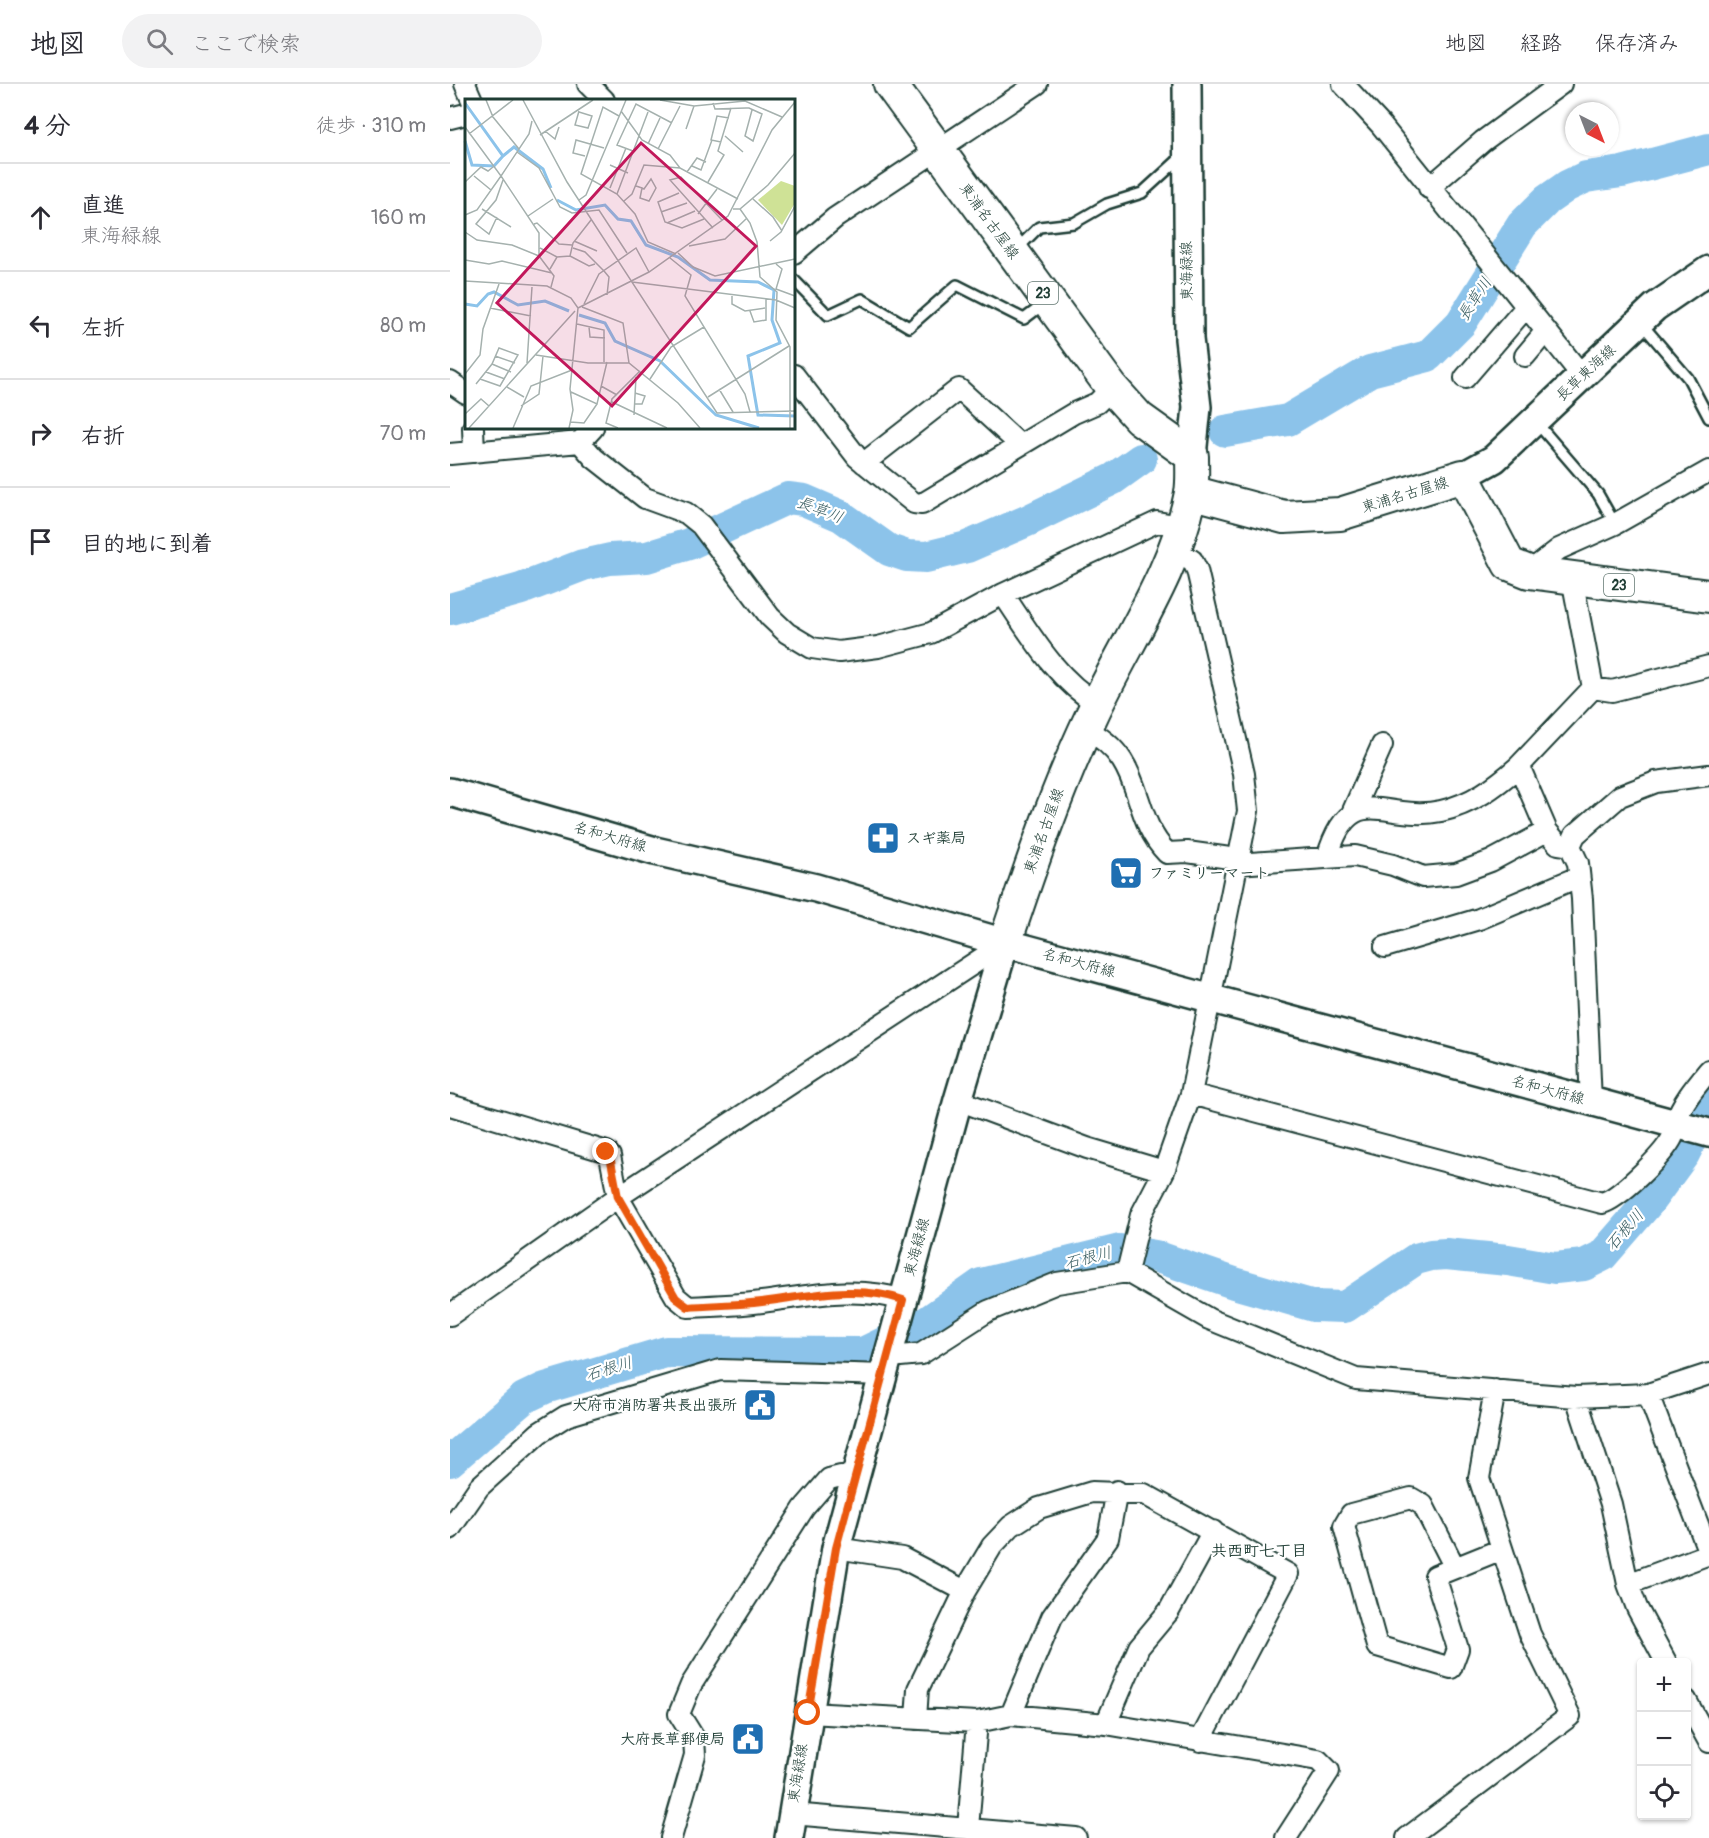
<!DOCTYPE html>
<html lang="ja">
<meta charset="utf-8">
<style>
:root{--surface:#fff;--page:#f2f2f3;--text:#2b2b33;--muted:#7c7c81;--line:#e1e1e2}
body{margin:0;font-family:Pangolin,"Klee One",sans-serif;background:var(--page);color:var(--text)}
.controls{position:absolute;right:18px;bottom:18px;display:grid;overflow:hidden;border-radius:6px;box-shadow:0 2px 4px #0004}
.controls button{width:54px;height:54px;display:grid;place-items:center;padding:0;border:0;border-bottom:2px solid var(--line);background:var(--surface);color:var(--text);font:30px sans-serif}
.compass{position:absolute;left:1115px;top:18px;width:54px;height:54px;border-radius:50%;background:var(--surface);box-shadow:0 2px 4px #0004;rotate:138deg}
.stop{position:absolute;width:18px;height:18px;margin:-14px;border:4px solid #ea580c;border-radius:50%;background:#fff}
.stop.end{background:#ea580c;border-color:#fff;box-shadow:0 2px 6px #0008}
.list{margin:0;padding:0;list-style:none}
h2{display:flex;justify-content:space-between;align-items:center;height:78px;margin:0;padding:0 24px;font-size:26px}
h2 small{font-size:20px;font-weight:400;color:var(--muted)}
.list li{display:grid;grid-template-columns:39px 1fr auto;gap:18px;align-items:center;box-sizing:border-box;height:108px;padding:0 24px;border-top:2px solid var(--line)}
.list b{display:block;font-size:22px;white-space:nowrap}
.list p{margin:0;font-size:20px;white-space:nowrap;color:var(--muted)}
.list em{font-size:20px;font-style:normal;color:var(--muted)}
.icon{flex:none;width:33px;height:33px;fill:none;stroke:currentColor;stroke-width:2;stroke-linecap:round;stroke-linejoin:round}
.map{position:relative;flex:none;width:1259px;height:1754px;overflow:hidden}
header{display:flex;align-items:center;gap:36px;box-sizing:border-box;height:84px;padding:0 30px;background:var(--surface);border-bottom:2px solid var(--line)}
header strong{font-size:28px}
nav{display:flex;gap:33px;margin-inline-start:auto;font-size:21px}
.search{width:420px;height:54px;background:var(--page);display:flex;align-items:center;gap:15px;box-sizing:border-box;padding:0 21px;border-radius:33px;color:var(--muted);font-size:22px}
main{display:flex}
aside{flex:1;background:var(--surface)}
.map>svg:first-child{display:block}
</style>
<header>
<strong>地図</strong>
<div class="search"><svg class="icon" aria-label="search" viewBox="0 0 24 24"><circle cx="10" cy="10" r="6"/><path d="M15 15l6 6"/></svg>ここで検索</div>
<nav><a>地図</a><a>経路</a><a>保存済み</a></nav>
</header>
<main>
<aside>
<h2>4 分<small>徒歩 · 310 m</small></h2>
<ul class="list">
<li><svg class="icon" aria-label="ahead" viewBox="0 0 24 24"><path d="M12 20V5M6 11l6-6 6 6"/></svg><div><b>直進</b><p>東海緑線</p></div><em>160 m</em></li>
<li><svg class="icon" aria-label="left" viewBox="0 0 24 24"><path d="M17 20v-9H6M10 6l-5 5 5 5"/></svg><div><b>左折</b></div><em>80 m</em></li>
<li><svg class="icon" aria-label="right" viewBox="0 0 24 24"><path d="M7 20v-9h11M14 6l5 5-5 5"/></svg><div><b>右折</b></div><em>70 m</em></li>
<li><svg class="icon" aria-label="arrive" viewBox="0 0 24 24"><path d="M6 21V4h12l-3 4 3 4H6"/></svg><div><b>目的地に到着</b></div></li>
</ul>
</aside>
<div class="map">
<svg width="1259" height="1754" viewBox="0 0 1259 1754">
<rect width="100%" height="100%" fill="#fff"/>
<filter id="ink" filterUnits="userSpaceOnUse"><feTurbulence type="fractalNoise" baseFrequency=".0167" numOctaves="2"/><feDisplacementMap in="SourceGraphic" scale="12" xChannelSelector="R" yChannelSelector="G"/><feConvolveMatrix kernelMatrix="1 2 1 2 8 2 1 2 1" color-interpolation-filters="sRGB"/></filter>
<g filter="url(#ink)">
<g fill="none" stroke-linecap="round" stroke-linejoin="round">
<path stroke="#8cc3ea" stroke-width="32" d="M 775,347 L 838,336 L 920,287 L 978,272 L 1011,239 L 1072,141 L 1097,116 L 1117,102 L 1136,93 L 1172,88 L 1259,65
M 0,525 L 71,505 L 133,481 L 160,475 L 197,473 L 239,460 L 338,414 L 354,416 L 391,432 L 439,466 L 457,472 L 476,473 L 517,463 L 579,436 L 663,395 L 691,375
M 0,1377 L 74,1314 L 95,1304 L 216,1268 L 413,1269 L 477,1238 L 531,1200 L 670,1166 L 705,1172 L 784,1199 L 864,1222 L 895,1223 L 966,1175 L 981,1171 L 996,1170 L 1058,1176 L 1105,1184 L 1134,1181 L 1152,1172 L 1198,1119 L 1234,1070 L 1259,1020"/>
<g stroke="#1f3d34" stroke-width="14">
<path id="service" d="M 567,165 L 589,143 L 624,139 L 657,120 L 692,109 L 727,77 L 735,77
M 344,196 L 378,231 L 412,215 L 459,243 L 507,201 L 574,235 L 594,220
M 1191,239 L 1238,294 L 1259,334
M 1086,338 L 1148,410 L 1165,440"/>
</g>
<g stroke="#1f3d34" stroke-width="24">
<path id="minor" d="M 15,0 L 22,16
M 138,0 L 154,16
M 893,0 L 931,41 L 1133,293
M 0,34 L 16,30
M 979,104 L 1033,57 L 1111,0
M 344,169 L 385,134 L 587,0
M 1075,272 L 1096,247
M 344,291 L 407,373 L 464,419 L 472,420 L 624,329 L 647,319 L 662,304
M 1015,294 L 1076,223
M 0,298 L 16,309
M 23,344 L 24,368
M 130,358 L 144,374 L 195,414 L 236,429 L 251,441 L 320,533 L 337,549 L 362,564 L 389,568 L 428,563 L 481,549 L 553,510 L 707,438 L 731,442
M 0,370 L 130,358 L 143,344
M 414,379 L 509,305 L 570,361
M 1079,488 L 1109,465 L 1165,440 L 1259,387
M 553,510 C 579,548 606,596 648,620
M 1143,604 L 1162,607 L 1259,582
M 635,645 C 697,675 678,729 717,769 L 737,768 L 787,775
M 902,729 L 932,661
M 1120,762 L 1108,760 L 1097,747 L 1069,682 L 1143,604 L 1122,494
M 1120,762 L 1128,779 L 1132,815 L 1141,1018
M 1120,762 L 1125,751 L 1170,712 L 1206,698 L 1259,691
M 877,774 C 901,693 934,739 991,727 C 1022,720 1045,703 1069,682
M 786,780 L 905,772 L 943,781 L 973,793 L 1006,790 L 1041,777 L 1097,747
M 935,863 L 1029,835 L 1128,793
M 741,1010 L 1152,1119 C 1169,1115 1214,1070 1222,1054 C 1225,1049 1223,1041 1226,1036 C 1233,1017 1246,1002 1259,986
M 508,1016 L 637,1064 L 714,1087 L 741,1010 L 798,727 L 794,690 L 747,486 L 742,476 L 723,467
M 0,1021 L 157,1068 L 160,1072 L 168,1113 L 226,1213 L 238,1223 C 263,1222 288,1221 312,1218 C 360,1212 406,1201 453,1216
M 677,1188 L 691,1131 L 714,1087
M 0,1231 L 168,1113 L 555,859
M 440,1273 L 471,1270 L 538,1227 L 607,1199 L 677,1188 L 759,1235 L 906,1295 L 1126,1313 L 1198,1310 L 1259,1290
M 1198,1310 L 1259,1469
M 1126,1313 L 1161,1420 L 1178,1500 L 1187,1524 L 1216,1578
M 0,1445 L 29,1403 L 89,1349 L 116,1332 L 270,1286 L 435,1291
M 386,1464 L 452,1474 L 515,1507
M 1005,1484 L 973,1421 L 961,1414 L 901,1430 L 894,1442 L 927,1562 L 1001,1584 L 1008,1565 L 985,1492 L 1052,1465
M 1178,1500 L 1259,1470
M 1236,1616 L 1259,1658
M 358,1629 L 527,1638 L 561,1631 L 656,1640 L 868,1676 L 879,1687 L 836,1754
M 561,1631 L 602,1533 L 658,1454 L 667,1407
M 466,1635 L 468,1605 L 515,1507 L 542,1462 L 561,1442 L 589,1424 L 642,1408 L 694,1410 L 838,1490 L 750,1657
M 656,1640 L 689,1563 L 719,1527 L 763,1447
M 342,1730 L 626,1754
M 221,1754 L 245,1671 L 244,1654 L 229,1630 L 241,1601 L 354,1424 L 379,1395 L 391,1392 L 406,1395
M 520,1754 L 518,1744 L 527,1638
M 957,1754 L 1120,1632 L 1080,1550 L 1029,1394 L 1045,1306"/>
</g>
<g stroke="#1f3d34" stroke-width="32">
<path id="secondary" d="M 737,0 L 739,255 L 747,323 L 742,372
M 1013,392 L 1044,375 L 1205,223 L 1259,186
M 0,708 L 205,767 L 366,804 L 555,859 L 1259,1049
M 339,1754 L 386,1464 L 508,1016 L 555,859"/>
</g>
<g stroke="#1f3d34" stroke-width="36">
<path id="primary" d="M 440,0 L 662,304 L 689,334 L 742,372 C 742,384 743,397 741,409 C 725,490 675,559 641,633 C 606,707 581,781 555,859
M 741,408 L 834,433 L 890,430 L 1013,392 L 1059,480 L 1079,488 L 1259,512"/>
</g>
<use href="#service" stroke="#fff" stroke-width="9"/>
<use href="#minor" stroke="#fff" stroke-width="20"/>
<use href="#secondary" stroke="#fff" stroke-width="27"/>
<use href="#primary" stroke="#fff" stroke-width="32"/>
</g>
</g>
<g fill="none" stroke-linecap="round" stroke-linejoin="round" filter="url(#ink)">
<path stroke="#ea580c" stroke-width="8" d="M 156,1068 L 160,1072 L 168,1113 L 226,1214 L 238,1223 C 263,1221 288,1221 312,1218 C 360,1212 406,1200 453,1216 L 386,1464 L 358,1629"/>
</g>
<defs>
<g id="pharmacy-square" transform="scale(1.725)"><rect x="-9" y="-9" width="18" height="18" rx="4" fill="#1f6fb2" stroke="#fff"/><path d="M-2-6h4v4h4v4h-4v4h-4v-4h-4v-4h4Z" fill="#fff"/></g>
<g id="supermarket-square" transform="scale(1.725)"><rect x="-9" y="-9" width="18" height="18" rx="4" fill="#1f6fb2" stroke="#fff"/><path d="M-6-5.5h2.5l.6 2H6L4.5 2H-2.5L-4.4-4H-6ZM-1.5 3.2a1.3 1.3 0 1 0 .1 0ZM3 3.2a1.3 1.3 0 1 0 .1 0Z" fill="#fff"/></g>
<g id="civic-square" transform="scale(1.725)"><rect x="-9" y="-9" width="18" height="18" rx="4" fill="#1f6fb2" stroke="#fff"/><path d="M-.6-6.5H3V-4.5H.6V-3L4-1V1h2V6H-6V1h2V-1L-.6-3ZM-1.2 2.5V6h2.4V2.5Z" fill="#fff"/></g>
</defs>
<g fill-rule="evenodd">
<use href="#pharmacy-square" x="433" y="754"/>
<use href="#supermarket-square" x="676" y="789"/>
<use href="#civic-square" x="310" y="1321"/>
<use href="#civic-square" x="298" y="1655"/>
</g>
<g text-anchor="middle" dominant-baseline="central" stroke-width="4.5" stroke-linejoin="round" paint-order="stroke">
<g fill="#fff" stroke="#627771" stroke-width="1.5">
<rect x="578" y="198" width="30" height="22" rx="4.5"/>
<rect x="1154" y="490" width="30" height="22" rx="4.5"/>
</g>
<g font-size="14" font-weight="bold" fill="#1f3d34">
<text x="593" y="209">23</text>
<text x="1169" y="501">23</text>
</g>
<g font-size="15" fill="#1f3d34" stroke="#fff">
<text transform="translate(539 137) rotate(54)">東浦名古屋線</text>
<text transform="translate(737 187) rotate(-91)">東海緑線</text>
<text transform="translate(1136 289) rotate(-43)">長草東海線</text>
<text transform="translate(955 411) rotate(-17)">東浦名古屋線</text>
<text transform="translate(594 747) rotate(-70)">東浦名古屋線</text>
<text transform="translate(160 753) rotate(16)">名和大府線</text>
<text transform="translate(629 879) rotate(15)">名和大府線</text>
<text transform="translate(1098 1006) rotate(15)">名和大府線</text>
<text transform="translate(467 1163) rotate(-75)">東海緑線</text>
<text transform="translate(348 1689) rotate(-81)">東海緑線</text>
</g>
<g font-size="15" font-weight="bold" fill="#1f3d34" stroke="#fff" text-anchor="start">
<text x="456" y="754">スギ薬局</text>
<text x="699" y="789">ファミリーマート</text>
<text x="287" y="1321" text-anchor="end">大府市消防署共長出張所</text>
<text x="275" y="1655" text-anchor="end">大府長草郵便局</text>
</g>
<g font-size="16" font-style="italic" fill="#3a5e62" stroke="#fff">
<text transform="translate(1025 215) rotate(-57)">長草川</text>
<text transform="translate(370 426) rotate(21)">長草川</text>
<text transform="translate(1175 1146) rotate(-49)">石根川</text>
<text transform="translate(638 1174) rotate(-14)">石根川</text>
<text transform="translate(159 1285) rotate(-17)">石根川</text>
</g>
<g font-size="16" font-weight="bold" fill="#1f3d34" stroke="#fff">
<text x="809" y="1467">共西町七丁目</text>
</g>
</g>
<g transform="translate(15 15)">
<rect width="330" height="330" fill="#fff"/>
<path d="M 316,82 L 330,87 L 330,104 L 317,126 L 293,101 Z" fill="#cfe296"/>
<path fill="none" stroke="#8cc3ea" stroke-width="3" d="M 0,4 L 38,57 L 49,48 L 78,70 L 86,89M 0,42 L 7,66 L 29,67 L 38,57M 92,101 L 111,111 L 140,106 L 153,120 L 166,122 L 181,146 L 213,158 L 245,181 L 293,183 L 309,191 L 307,221 L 315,244 L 283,257 L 289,293 L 293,316 L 330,317M 0,205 L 12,207 L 23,195 L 29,193 L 53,206 L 80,202 L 104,212M 114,216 L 140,224 L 150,242 L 195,262 L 251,316 L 294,329"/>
<path fill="none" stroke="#a5b1ae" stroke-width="1.5" d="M 21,1 L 28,18 L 54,50M 58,1 L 102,83 L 252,314 L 330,312M 195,1 L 229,7 L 280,2 L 317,18M 248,4 L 250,10 L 281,9 L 284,9 L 297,15 L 288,42 L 280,37 L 287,11M 114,12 L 110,26 L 123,29 L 127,17 L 114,13M 156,12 L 177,41 L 205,56 L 215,69M 154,17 L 138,8 L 116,75 L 152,95 L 170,115 L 183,143 L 211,155M 67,22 L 64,35 L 36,77 L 74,134 L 74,157 L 89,177 L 86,188M 0,28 L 36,77 L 12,111 L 0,116M 221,30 L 229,7M 80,32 L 90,40 L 94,28M 4,35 L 48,1M 75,36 L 128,1M 260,37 L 278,53M 256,43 L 246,41 L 252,17 L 264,19M 183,45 L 195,19M 193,50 L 215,7M 168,52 L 152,46 L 171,5 L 207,24M 52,53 L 74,69 L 95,108 L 107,114 L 134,111 L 162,154M 120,57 L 108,54 L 111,41 L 139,49M 145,66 L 163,74M 227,67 L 236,71 L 247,41M 222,73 L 232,59 L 241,63M 9,77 L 26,91M 0,83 L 16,68 L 23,72 L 28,68M 243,83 L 259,56 L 253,52 L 266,9M 171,87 L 177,89 L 179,90 L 186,80 L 191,89 L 184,102 L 175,99 L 177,89M 145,89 L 161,49M 214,94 L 193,103 L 200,123 L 217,129 L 239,120M 152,95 L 183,13M 288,100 L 308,118 L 317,132M 114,101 L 121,96 L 161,1M 159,102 L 167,95 L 179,66 L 215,69 L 273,100M 17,110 L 46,128M 268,110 L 275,110 L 303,86 L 330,54M 275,110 L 285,124 L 292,143 L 295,178 L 312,193 L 311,221 L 325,248 L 325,329M 196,113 L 222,104M 233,115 L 252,90M 63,117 L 88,100M 32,118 L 24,135 L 11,125 L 31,101 L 38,81M 202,124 L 230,112M 69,125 L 72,124 L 94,145 L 107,146M 248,129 L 205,81 L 216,78 L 257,121M 0,133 L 12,141 L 47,146 L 74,157M 109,142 L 132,152M 305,142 L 316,133 L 330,107M 224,147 L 260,140 L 282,119M 75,149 L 92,158M 108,149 L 120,153 L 139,172M 213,154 L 228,168 L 250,177 L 330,160M 105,157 L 124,167 L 130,165M 205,159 L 226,176 L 220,197 L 280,295 L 285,313M 0,161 L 24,165 L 37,162 L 87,174M 311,165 L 317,170 L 311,190 L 330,197M 85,170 L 92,158 L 105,157 L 108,144 L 126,121M 139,172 L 144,178 L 142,196M 0,182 L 82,187 L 106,199 L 113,209 L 105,290 L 108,311 L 104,329M 167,183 L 311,201 L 330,209M 267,197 L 267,205 L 280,212 L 300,209M 119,205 L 134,175 L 171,149 L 184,173M 117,208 L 158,224 L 164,264M 25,209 L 66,217M 113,209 L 184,173 L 263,117 L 307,31 L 330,3M 285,212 L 289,223 L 301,221 L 301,200M 112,225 L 139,231 L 139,263M 124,228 L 125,238 L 140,239M 71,256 L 123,264 L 164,264 L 213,304 L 235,329M 30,257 L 50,264M 62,264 L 67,188M 27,265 L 46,273M 21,273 L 40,280M 0,275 L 15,256 L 18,230 L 34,185M 185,280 L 206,248 L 239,228M 11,285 L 27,265 L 34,249 L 53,256 L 35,287 L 15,280M 136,287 L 152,296M 42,288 L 59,298M 254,290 L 268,313M 106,293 L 132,305 L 142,263M 243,298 L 324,247M 147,303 L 202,329M 170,305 L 177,305 L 180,297 L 170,294M 56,307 L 74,295 L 78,257M 0,315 L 16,300 L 24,307M 169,316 L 171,278M 105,323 L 119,324 L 132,305M 4,329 L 110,212M 48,329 L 66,287 L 107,271M 153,329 L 141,324 L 147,300 L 175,272"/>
<path fill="#c2185b" fill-opacity="0.15" stroke="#c2185b" stroke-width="3" d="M 176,44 L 291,147 L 147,307 L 32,204 Z"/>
<rect width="330" height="330" fill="none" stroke="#1f3d34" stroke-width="3"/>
</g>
</svg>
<div class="controls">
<button>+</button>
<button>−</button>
<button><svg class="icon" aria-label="locate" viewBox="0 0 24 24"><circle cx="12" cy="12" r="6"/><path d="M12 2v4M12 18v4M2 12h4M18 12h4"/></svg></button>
</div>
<svg class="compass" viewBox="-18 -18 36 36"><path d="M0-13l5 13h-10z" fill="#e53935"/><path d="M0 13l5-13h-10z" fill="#7c7c81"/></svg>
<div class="stop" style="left:358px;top:1629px"></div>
<div class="stop end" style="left:156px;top:1068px"></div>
</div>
</main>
